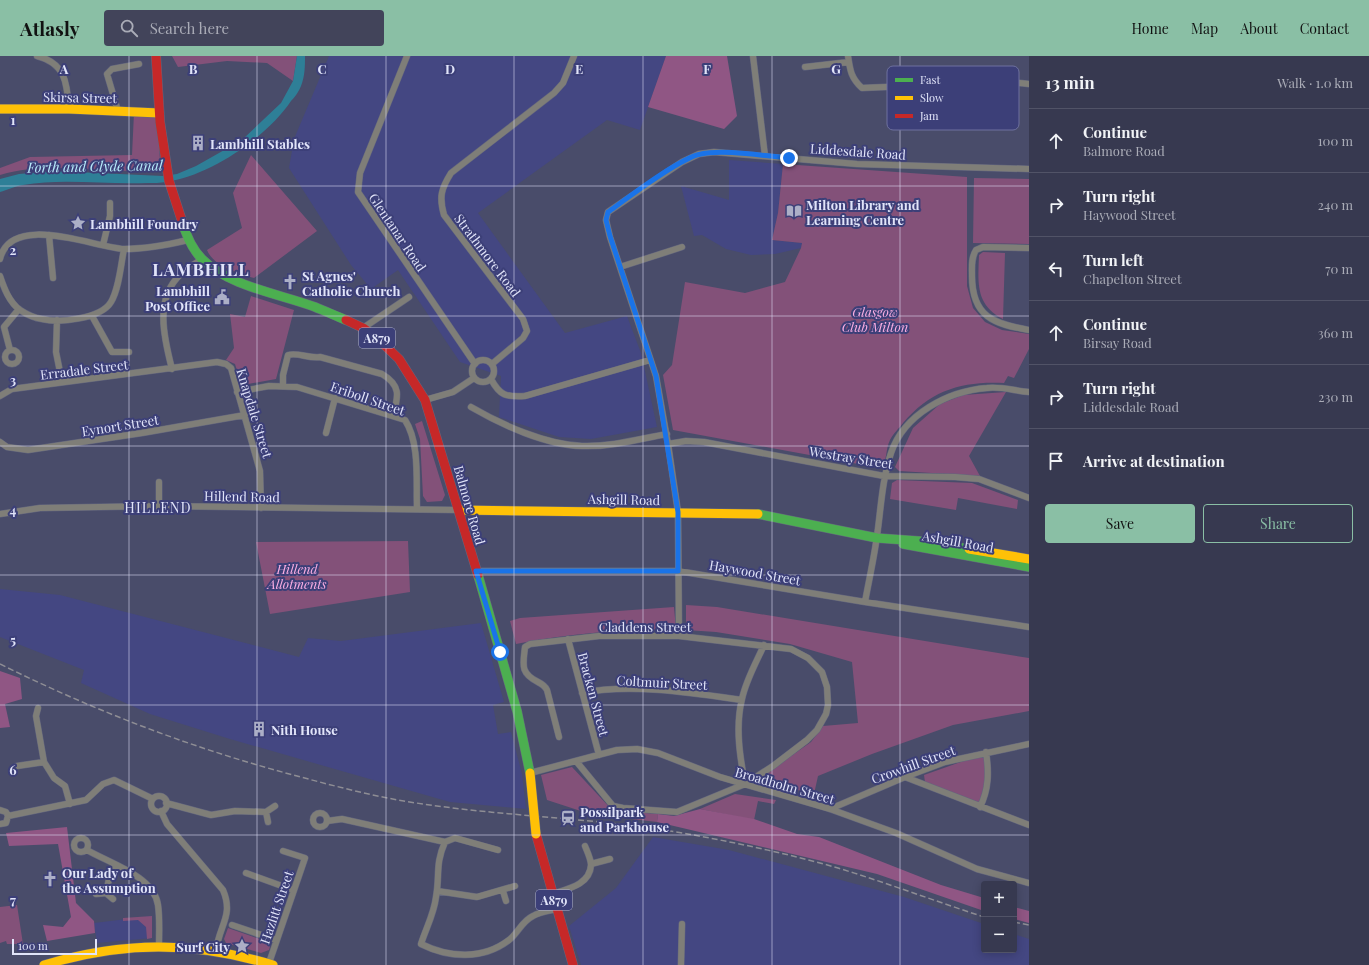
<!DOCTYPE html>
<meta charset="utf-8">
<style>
:root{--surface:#373950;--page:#42445a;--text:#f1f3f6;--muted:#aaacb7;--line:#515367;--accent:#8abfa5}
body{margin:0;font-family:"Playfair Display",serif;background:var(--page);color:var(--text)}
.controls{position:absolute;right:12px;bottom:12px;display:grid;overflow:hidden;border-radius:4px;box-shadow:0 2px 10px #0003}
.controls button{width:36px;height:36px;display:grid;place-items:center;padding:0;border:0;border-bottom:1px solid var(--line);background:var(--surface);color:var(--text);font:20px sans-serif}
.scale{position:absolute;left:12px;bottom:10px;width:85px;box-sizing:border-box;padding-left:4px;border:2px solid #e1e4f9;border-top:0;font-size:11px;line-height:14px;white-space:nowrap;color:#e1e4f9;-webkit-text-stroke:3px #3c3f78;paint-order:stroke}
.stop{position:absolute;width:12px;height:12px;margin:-9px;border:3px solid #1a73e8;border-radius:50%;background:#fff}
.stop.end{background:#1a73e8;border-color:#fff;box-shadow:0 1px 4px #0008}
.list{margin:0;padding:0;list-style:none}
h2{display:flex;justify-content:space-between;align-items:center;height:52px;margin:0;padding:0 16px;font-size:17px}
h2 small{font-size:13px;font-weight:400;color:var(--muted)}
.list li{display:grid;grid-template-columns:26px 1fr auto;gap:12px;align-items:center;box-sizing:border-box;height:64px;padding:0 16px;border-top:1px solid var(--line)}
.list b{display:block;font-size:15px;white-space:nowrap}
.list p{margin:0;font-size:13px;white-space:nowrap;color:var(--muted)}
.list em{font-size:13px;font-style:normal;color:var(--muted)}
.actions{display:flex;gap:8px;padding:12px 16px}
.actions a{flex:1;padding:9px 0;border:1px solid var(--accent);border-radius:4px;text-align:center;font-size:14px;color:var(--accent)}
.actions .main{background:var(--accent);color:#111}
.icon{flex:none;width:22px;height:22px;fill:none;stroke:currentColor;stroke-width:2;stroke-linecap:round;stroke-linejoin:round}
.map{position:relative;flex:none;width:1029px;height:909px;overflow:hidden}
header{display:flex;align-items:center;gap:24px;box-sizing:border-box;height:56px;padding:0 20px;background:var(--accent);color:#111}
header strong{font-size:19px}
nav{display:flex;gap:22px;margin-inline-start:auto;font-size:14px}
.search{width:280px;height:36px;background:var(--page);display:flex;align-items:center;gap:10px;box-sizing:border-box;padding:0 14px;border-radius:4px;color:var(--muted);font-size:15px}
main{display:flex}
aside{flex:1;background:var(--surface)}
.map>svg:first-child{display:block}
</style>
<header>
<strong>Atlasly</strong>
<div class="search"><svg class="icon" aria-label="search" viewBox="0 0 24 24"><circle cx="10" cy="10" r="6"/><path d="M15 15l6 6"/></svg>Search here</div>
<nav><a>Home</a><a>Map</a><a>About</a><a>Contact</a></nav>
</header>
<main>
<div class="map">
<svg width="1029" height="909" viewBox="0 0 1029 909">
<rect width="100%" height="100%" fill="#494c6a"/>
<path fill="#444782" d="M 329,0 L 666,0 L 640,74 L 607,64 L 478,157 L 565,277 L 627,260 L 641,297 L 657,371 L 591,383 L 559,381 L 499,361 L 501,320 L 460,306 L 398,214 L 371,233 L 351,209 L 289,112 L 294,83 Z
M 729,104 L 783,108 L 778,157 L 772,184 L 802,187 L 801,192 L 775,198 L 751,199 L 726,193 L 702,179 L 694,180 L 681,130 L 729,144 Z
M 0,533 L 60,539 L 299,601 L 308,582 L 341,585 L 481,567 L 504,646 L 493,649 L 498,678 L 511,676 L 522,718 L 526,753 L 450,746 L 230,683 L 150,658 L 81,627 L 84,614 L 0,581 Z
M 653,781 L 729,794 L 904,841 L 984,868 L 984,894 L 1014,894 L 1014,878 L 1029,883 L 1029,909 L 581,909 L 569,870 L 616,832 Z
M 152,860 L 152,882 L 97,887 L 94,867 Z"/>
<path fill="#835179" d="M 172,0 L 297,0 L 293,25 L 267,7 L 227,5 L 178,11 Z
M 134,57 L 157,58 L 160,104 L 155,113 C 143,114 130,115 118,115 C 76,113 41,107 0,119 L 0,112 L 30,101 L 132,99 Z
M 251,99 L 317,175 L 254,222 C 238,217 214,211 207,194 L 242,172 L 233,137 Z
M 783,108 L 967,121 L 967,230 L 973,252 L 985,266 L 1002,274 L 1029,278 L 1029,293 L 1014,322 L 1008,320 L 1004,327 C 962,325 931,334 903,367 C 899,372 893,378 890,384 C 885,394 888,405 880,412 L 673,374 L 663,319 L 672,309 L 685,226 L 745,237 L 785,226 L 801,192 L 802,187 L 772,184 L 778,157 Z
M 974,122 L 1029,123 L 1029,188 L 973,187 Z
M 983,196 L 1005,197 L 1003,263 C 975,249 978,226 979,199 Z
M 251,240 L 294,254 L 276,323 L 248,328 L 240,324 L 235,308 L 226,304 L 234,292 L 230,258 L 245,261 Z
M 1006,336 L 969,400 L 980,420 L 899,415 L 895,411 L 913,372 L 940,348 L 963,339 Z
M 422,365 L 445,439 L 442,445 L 427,446 L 423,440 L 420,383 L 415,368 Z
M 897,424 L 972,427 L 1018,444 L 1017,453 L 958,442 L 956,454 L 890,443 L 892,427 Z
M 408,485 L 410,536 L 270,558 L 256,486 Z
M 686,549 L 717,551 L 1029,602 L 1029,655 L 953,669 L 872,698 L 818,720 L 814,738 L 764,726 L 764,719 L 811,686 L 823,670 L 858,667 L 852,606 L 790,588 L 716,576 L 686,574 Z
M 674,551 L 676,573 C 621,574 569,577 516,588 L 510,565 L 520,562 Z
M 985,701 L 987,716 L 980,748 L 925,726 L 924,719 L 972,702 Z
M 572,711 L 612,754 L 658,758 L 657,766 L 590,758 L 547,744 L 541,719 Z
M 735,738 L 776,744 L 774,748 L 758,745 L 754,764 L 700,753 Z
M 17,849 L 23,888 L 7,888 L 6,885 L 0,887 L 0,851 Z
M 152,860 L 152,882 L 147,883 L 146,871 L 138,864 L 123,865 L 123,862 Z
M 228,872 L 271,887 L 269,894 L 261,897 L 226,887 L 224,883 Z"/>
<path fill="#905684" d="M 666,0 L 727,0 L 737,60 L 724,73 L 648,51 Z
M 0,615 L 20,622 L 22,643 L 5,648 L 10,671 L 0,672 Z
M 700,753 L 754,763 L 797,778 L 819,781 L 941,829 L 984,842 L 984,855 L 877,818 L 657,766 L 658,758 L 674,760 Z
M 67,771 L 76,847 L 94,865 L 95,877 L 47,885 L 43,869 L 63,871 L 71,861 L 58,788 L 9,790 L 6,777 Z
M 1014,851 L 1029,855 L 1029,867 L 1014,863 Z"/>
<path fill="#2e7f97" d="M 297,0 L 305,0 C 305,10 305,20 301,30 C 299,35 295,41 291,45 C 267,81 210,120 166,126 C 160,127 154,127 148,127 C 106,129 64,122 23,129 C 15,130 7,134 0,136 L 0,123 L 19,118 L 54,115 L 163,120 L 177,118 L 196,110 L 242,84 L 281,47 L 293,25 Z"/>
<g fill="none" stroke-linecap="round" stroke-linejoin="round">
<g stroke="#64677e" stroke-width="7">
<path id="street" d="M 37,0 C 66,7 67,28 69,53
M 407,0 L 360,117 L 358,136 L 475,308
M 753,0 L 765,100
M 848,0 C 850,14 851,22 862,32 C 917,31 974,21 1029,28
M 805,11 L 849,6
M 118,55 L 107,18 L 112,13 L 139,8
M 49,179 L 53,222
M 103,189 L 110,160 L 110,147
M 1029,192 L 983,191 L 976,194 C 971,202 972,211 972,220 C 972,261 994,268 1029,274
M 0,203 C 11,156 93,191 124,193 C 146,193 167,189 188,184
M 620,211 L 682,191
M 0,220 C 4,232 9,246 20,254 C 26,258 34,262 42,263 C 59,267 101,263 111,246 C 119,233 121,208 124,193
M 92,260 L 112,296 L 129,296
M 57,264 L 56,296 L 62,326
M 363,272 L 409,241
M5 301a7 7 0 1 1 14 0a7 7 0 1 1-14 0Z
M 10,294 L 4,271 L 19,253
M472 315a11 11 0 1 1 22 0a11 11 0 1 1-22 0Z
M 492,308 L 523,282 L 527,275 L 523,263 L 444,159 C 439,141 441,133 451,117 L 554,37 L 563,27 L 574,0
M 172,313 C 164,282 154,242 181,218 C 187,212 195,208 202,203
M 491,323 C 500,340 506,341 525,340 L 650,304
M 283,330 L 283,319 L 288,299 C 298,296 309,303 320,301 L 382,318 C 402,330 398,341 393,360
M 237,336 L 269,330 L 297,331 L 405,364 C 420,387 416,425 417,452
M 0,340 L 12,333 L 217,306 L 226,308 L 231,312 L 260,415 L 261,452
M 425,344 L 453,336 L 474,322
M 471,351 C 502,369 546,389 582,390 C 611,391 639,383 667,378
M 326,377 L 335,342
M 0,386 L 7,391 L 28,394 L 142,377 L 245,359
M 668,388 L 686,385 L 704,386 L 884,420 L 955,421 L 979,423 L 1029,442
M 159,426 L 159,450
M 0,458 L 40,452 L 159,450 L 459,454
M 476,515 L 678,515 L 865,546 L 1029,571
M 865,546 C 869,524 874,502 877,480 C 881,452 882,424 891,397 C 904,358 948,335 987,332 C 1000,330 1016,335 1029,336
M 679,580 L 678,456 L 668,388 L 656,320 L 610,181 L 606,164 L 608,156 L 682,106 L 699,98 L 714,96 L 857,108 L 1029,113
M 568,583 L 599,699
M 582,637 C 630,627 693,637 741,644
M 38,652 L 36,660 L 44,706 L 54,722 L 65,730 L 70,748
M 559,681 L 547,634 C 545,630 542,628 538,626 C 520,617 523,609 525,591 L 530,588 L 599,580 L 679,580 L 791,593 L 808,602 L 822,616 L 827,631 L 828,649 L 826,658 L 817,674 L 807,684 L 773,710 L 745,728 L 677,756 L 623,752 L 613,750 L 576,705
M 17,710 L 44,706
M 530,717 L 617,694 L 637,693 L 658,697 L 720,721 L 830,753 L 896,777 L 977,813 L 1029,827
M 905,721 L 1029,769
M 745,728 C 740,701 735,671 742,643 C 746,624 756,607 764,589
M151 748a8 8 0 1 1 16 0a8 8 0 1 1-16 0Z
M 166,747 L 211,759 L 235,755 L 266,756 L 275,750
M 980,751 C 989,733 989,716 986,696
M 830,753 L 905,721 L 945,706 L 1029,688
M 0,754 L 6,756 L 8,760 L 6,767 L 0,768
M 161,755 L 167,768 L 223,834 C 234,860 219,869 216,895
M 266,756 L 268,766
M313 764a7 7 0 1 1 14 0a7 7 0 1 1-14 0Z
M 8,760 L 86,744 L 103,728 L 114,724 L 153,743
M 327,765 L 342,763 L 445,786 L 455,782 L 498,794
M74 789a7 7 0 1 1 14 0a7 7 0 1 1-14 0Z
M 445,786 C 435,808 440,819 436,841 C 434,858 426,872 421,888 C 449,902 483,904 509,884 C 518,877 522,865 533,860 C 540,856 549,855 557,853
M 87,794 C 109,807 154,820 158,849 C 160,863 159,877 159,890
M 591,808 L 610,803
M 246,817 L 293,834
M 437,835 L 477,841 L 515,830
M 503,835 L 506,845
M 96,838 L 106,837
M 552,838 C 567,833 590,829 591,809 C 591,803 587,795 585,790
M 113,843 L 106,837 L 109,823 L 116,810
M 232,869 L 276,884
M 269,907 L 305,802 L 283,795
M 681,909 L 682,868"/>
</g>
<g stroke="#64677e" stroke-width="10">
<path id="fast" d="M 182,165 C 186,179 191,192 202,203 C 228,230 280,238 315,251 C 325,255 336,260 346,264
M 758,458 L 877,482 L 919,485 L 969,493
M 903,488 L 1029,511
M 478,519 L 517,655 L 530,717"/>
</g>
<g stroke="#64677e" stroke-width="10">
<path id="slow" d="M 0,53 L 69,53 L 159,57
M 459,454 L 758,458
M 969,493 L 1029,503
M 44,909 C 124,885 193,885 273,909"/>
</g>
<g stroke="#64677e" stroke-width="10">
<path id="jam" d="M 156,0 L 160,66 L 169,125 L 182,165
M 346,264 L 363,272 L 378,283 L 399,303 L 425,344 L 478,519
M 536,778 L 573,909"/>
</g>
<use href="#street" stroke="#7f7e78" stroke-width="6"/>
<use href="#fast" stroke="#4caf50" stroke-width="9"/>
<use href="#slow" stroke="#ffc107" stroke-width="9"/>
<use href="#jam" stroke="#c62828" stroke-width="9"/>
<path stroke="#8e8d94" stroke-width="1.5" stroke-dasharray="6 3" stroke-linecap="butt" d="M 0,608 C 95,655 194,693 297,720 C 338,731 380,742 423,748 C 511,761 600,762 688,778 C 738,787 789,798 838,812 C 887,827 935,845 984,861
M 1014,866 L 1029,869"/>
<g stroke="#64677e" stroke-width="10" stroke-linecap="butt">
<path id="slow-bridge" d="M 530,717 L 536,778"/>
</g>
<use href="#slow-bridge" stroke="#ffc107" stroke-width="9"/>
</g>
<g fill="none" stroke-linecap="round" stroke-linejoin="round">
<path stroke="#1a73e8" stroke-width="5" d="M 500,596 L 476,515 L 678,515 L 678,456 L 656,320 L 610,180 L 606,164 L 608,156 C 626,143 681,101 701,98 C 724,93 764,100 789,102"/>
</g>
<path fill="none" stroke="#e1e4f9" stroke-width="1" stroke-opacity="0.55" d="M 129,0 L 129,909M 257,0 L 257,909M 386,0 L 386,909M 514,0 L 514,909M 643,0 L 643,909M 772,0 L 772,909M 900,0 L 900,909M 0,130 L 1029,130M 0,260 L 1029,260M 0,390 L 1029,390M 0,519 L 1029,519M 0,649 L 1029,649M 0,779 L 1029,779"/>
<defs>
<g id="building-bare" transform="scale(1.2)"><path d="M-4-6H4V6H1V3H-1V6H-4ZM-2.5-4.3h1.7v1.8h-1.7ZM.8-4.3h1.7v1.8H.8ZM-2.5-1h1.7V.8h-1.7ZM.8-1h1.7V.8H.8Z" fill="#acafc7" stroke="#3c3f78" stroke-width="2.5" paint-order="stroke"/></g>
<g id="library-bare" transform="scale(1.2)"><path d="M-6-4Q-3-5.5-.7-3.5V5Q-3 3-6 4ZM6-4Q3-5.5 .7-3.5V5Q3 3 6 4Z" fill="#acafc7" stroke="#3c3f78" stroke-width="2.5" paint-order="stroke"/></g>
<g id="sight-bare" transform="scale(1.2)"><path d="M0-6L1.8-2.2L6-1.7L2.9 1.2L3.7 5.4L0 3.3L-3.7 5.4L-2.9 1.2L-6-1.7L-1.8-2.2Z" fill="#acafc7" stroke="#3c3f78" stroke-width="2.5" paint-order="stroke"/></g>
<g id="church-bare" transform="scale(1.2)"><path d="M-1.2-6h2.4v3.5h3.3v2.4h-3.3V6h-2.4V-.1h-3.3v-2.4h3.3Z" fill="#acafc7" stroke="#3c3f78" stroke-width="2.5" paint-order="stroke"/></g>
<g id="civic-bare" transform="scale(1.2)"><path d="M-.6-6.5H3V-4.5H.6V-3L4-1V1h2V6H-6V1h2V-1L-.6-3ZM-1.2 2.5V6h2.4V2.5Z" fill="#acafc7" stroke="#3c3f78" stroke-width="2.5" paint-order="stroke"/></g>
<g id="station-bare" transform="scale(1.2)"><path d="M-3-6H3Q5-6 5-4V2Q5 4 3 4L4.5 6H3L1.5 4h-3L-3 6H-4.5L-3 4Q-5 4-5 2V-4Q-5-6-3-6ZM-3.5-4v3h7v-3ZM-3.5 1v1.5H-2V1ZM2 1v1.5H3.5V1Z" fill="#acafc7" stroke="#3c3f78" stroke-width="2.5" paint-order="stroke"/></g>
</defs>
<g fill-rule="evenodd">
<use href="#building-bare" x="198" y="87"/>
<use href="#library-bare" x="794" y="155"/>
<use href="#sight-bare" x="78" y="167"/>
<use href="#church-bare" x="290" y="226"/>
<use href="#civic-bare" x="222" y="241"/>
<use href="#building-bare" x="259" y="673"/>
<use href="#station-bare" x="568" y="762"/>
<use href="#church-bare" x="50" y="823"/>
<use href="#sight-bare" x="242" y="890"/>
</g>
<g text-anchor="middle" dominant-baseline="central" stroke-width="4" stroke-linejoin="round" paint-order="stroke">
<g fill="#3c3f78" stroke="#b0b2d2" stroke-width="1">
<rect x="359" y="272" width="36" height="20" rx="3"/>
<rect x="536" y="834" width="36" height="20" rx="3"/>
</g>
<g font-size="12" font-weight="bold" fill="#e1e4f9">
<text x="377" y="282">A879</text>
<text x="554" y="844">A879</text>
</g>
<g font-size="13" fill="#e1e4f9" stroke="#3c3f78">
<text transform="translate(80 41) rotate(1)">Skirsa Street</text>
<text transform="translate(858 95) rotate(4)">Liddesdale Road</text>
<text transform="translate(398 176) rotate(56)">Glentanar Road</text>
<text transform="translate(488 199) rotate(53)">Strathmore Road</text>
<text transform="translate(84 313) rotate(-7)">Erradale Street</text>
<text transform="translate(368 342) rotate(19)">Eriboll Street</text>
<text transform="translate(255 357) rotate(73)">Knapdale Street</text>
<text transform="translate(120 369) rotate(-9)">Eynort Street</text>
<text transform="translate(851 401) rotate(9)">Westray Street</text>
<text transform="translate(242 440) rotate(1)">Hillend Road</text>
<text transform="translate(624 443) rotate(1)">Ashgill Road</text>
<text transform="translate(470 449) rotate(74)">Balmore Road</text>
<text transform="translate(958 485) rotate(10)">Ashgill Road</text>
<text transform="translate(755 516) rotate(10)">Haywood Street</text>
<text x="645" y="570">Claddens Street</text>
<text transform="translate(662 626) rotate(3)">Coltmuir Street</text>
<text transform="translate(594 638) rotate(75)">Bracken Street</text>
<text transform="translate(913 708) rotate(-20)">Crowhill Street</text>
<text transform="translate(785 729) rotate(16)">Broadholm Street</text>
<text transform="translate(276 851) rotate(-71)">Hazlitt Street</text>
</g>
<g font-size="13" font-weight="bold" fill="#e1e4f9" stroke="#3c3f78" text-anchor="start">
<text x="210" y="87">Lambhill Stables</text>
<text x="806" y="148">Milton Library and<tspan x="806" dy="15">Learning Centre</tspan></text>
<text x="90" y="167">Lambhill Foundry</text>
<text x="302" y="219">St Agnes'<tspan x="302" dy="15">Catholic Church</tspan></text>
<text x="210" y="234" text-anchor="end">Lambhill<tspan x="210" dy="15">Post Office</tspan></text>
<text x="271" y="673">Nith House</text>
<text x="580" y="755">Possilpark<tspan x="580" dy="15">and Parkhouse</tspan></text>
<text x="62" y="816">Our Lady of<tspan x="62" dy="15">the Assumption</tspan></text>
<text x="230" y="890" text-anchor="end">Surf City</text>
</g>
<g font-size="13" font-style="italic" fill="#fbaee3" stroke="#3c3f78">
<text x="875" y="255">Glasgow<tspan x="875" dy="15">Club Milton</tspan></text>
<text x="297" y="512">Hillend<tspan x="297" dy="15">Allotments</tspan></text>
</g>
<g font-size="14" font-style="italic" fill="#b8ebfb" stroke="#3c3f78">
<text transform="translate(95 110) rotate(-1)">Forth and Clyde Canal</text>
</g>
<g font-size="14" letter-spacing="1" fill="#e1e4f9" stroke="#3c3f78">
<text x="158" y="451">HILLEND</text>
</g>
<g font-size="17" font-weight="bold" letter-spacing="1" fill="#e1e4f9" stroke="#3c3f78">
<text x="201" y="213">LAMBHILL</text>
</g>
</g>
<rect x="887" y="10" width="132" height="64" rx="6" fill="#3c3f78" stroke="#6e719f" stroke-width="1"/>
<rect x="895" y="22" width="18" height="4" fill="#4caf50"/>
<rect x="895" y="40" width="18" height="4" fill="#ffc107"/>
<rect x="895" y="58" width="18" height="4" fill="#c62828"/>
<g font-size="11" fill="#e1e4f9">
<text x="920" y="28">Fast</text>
<text x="920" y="46">Slow</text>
<text x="920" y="64">Jam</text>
</g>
<g font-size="13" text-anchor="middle" font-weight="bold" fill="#e1e4f9" stroke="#3c3f78" stroke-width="4" stroke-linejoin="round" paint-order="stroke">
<text x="64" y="18">A</text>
<text x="193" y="18">B</text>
<text x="322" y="18">C</text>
<text x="450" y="18">D</text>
<text x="579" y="18">E</text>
<text x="707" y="18">F</text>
<text x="836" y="18">G</text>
<text x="13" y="69">1</text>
<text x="13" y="199">2</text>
<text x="13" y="329">3</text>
<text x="13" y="459">4</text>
<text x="13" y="589">5</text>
<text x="13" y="719">6</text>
<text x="13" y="849">7</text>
</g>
</svg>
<div class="controls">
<button>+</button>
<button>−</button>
</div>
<div class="scale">100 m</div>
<div class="stop" style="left:500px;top:596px"></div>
<div class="stop end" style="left:789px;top:102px"></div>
</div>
<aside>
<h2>13 min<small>Walk · 1.0 km</small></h2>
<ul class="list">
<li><svg class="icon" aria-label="ahead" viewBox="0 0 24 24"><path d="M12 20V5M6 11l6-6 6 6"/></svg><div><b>Continue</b><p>Balmore Road</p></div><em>100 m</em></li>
<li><svg class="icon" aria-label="right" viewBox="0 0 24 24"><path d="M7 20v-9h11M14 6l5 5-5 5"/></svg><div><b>Turn right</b><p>Haywood Street</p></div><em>240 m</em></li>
<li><svg class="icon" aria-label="left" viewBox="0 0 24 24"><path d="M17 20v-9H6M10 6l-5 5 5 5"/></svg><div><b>Turn left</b><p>Chapelton Street</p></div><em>70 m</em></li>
<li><svg class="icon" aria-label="ahead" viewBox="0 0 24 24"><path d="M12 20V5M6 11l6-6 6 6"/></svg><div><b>Continue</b><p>Birsay Road</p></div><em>360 m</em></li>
<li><svg class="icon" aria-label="right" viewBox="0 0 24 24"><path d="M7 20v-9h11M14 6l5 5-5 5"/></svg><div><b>Turn right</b><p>Liddesdale Road</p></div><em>230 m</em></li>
<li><svg class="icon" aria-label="arrive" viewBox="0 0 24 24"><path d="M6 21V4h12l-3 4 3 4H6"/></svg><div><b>Arrive at destination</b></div></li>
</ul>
<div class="actions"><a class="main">Save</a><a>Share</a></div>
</aside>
</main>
